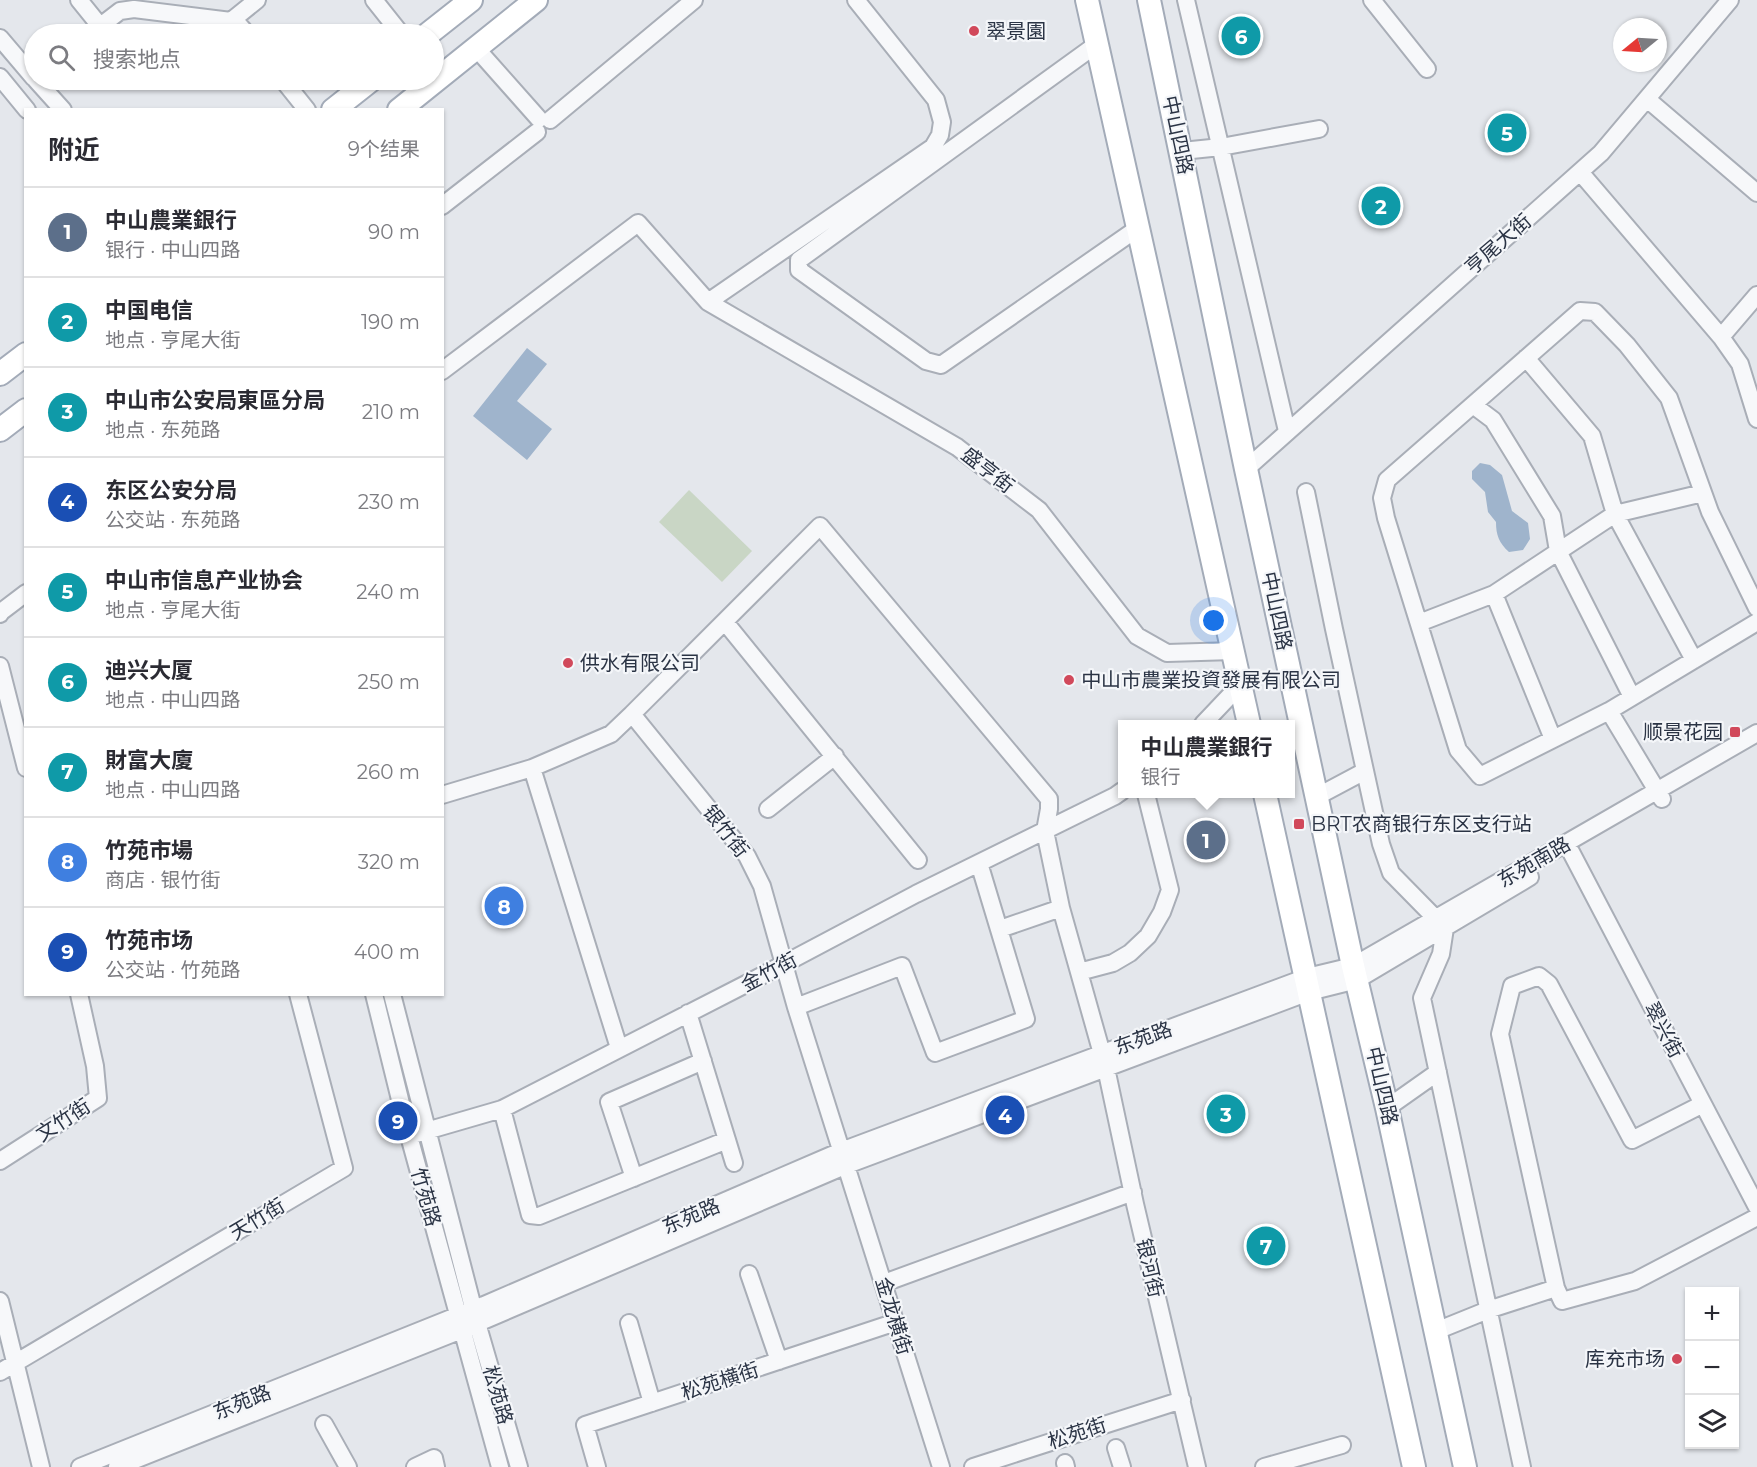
<!DOCTYPE html>
<html lang="zh">
<meta charset="utf-8">
<style>
:root{--surface:#fff;--page:#f7f7f7;--text:#2b2b33;--muted:#7c7c81;--line:#e1e1e2;--accent:#d1495b}
body{margin:0;font-family:Montserrat,"Noto Sans SC",sans-serif;background:var(--page);color:var(--text)}
.controls{position:absolute;right:18px;bottom:18px;display:grid;overflow:hidden;border-radius:0px;box-shadow:0 2px 4px #0004}
.controls button{width:54px;height:54px;display:grid;place-items:center;padding:0;border:0;border-bottom:2px solid var(--line);background:var(--surface);color:var(--text);font:30px sans-serif}
.compass{position:absolute;left:1613px;top:18px;width:54px;height:54px;border-radius:50%;background:var(--surface);box-shadow:0 2px 4px #0004;rotate:252deg}
.you{position:absolute;left:1214px;top:621px;width:21px;height:21px;margin:-15px;border:4px solid #fff;border-radius:50%;background:#1a73e8;box-shadow:0 0 0 9px #1a73e833}
.badge{display:grid;place-items:center;width:39px;height:39px;border-radius:50%;background:var(--accent);color:#fff;font-size:20px;font-weight:700}
.pin{position:absolute;translate:-50% -50%;border:3px solid #fff;box-shadow:0 2px 6px #0006}
.popup{position:absolute;left:1118px;top:720px;width:177px;height:78px;box-sizing:border-box;display:grid;place-content:center;border-radius:0px;background:var(--surface);filter:drop-shadow(0 2px 4px #0005);font-size:20px;white-space:nowrap;color:var(--muted)}
.popup b{font-size:22px;color:var(--text)}
.popup::after{content:'';position:absolute;left:50%;top:100%;margin-left:-12px;border:12px solid transparent;border-top-color:var(--surface)}
.list{margin:0;padding:0;list-style:none}
h2{display:flex;justify-content:space-between;align-items:center;height:78px;margin:0;padding:0 24px;font-size:26px}
h2 small{font-size:20px;font-weight:400;color:var(--muted)}
.list li{display:grid;grid-template-columns:39px 1fr auto;gap:18px;align-items:center;box-sizing:border-box;height:90px;padding:0 24px;border-top:2px solid var(--line)}
.list b{display:block;font-size:22px;white-space:nowrap}
.list p{margin:0;font-size:20px;white-space:nowrap;color:var(--muted)}
.list em{font-size:20px;font-style:normal;color:var(--muted)}
.icon{flex:none;width:33px;height:33px;fill:none;stroke:currentColor;stroke-width:2;stroke-linecap:round;stroke-linejoin:round}
.map{position:relative;flex:none;width:1757px;height:1467px;overflow:hidden}
.search{position:absolute;background:var(--surface);box-shadow:0 2px 4px #0004;left:24px;top:24px;width:420px;height:66px;display:flex;align-items:center;gap:15px;box-sizing:border-box;padding:0 21px;border-radius:33px;color:var(--muted);font-size:22px}
.panel{position:absolute;background:var(--surface);box-shadow:0 2px 4px #0004;left:24px;top:108px;width:420px;height:888px;border-radius:0px}
.map>svg:first-child{display:block}
</style>
<div class="map">
<svg width="1757" height="1467" viewBox="0 0 1757 1467">
<rect width="100%" height="100%" fill="#e4e7ec"/>
<path fill="#c9d6c5" d="M 689,490 L 752,551 L 722,582 L 659,522 Z"/>
<path fill="#9fb4cc" d="M 527,348 L 547,364 L 517,401 L 552,429 L 527,460 L 473,416 Z
M 1480,463 L 1490,465 L 1502,475 L 1512,511 L 1528,523 L 1530,539 L 1523,550 L 1509,552 C 1499,543 1496,535 1496,522 L 1488,512 L 1485,492 L 1472,479 L 1472,471 Z"/>
<g fill="none" stroke-linecap="round" stroke-linejoin="round">
<g stroke="#a9aeb7" stroke-width="20">
<path id="minor" d="M 79,0 L 100,26
M 374,0 L 401,34
M 1186,0 L 1287,431
M 1372,0 L 1427,69
M 231,21 L 257,0
M 90,34 L 120,11 L 134,9 L 231,21 L 239,25 L 247,34
M 0,38 L 34,78
M 1097,44 L 799,260 L 799,270 L 926,361 L 941,365 L 1138,228
M 476,48 L 539,119
M 0,77 L 27,110
M 36,80 L 63,110
M 283,80 L 307,110
M 1647,99 L 1757,193
M 550,120 L 694,0
M 1182,151 L 1221,147 L 1319,129
M 1580,172 L 1721,337 L 1740,364 L 1757,419
M 442,206 L 537,132
M 708,302 L 933,147 L 940,135 L 942,122 L 936,100 L 856,0
M 1721,337 L 1757,295
M 1526,358 L 1592,436 L 1615,514 L 1694,660
M 442,371 L 638,223 L 708,302 L 957,447 L 1039,510 L 1137,636 L 1167,653 L 1234,651
M 1473,405 L 1493,420 L 1552,516 L 1558,551 L 1632,697
M 1246,469 L 1601,153 L 1730,0
M 1306,492 L 1334,629 L 1381,844 L 1391,873 L 1445,928 L 1441,954 L 1422,998 L 1522,1467
M 1494,594 L 1553,739
M 1757,608 L 1710,512 L 1669,398 L 1627,345 L 1595,312 L 1580,311 L 1387,480 L 1382,498 L 1386,518 L 1458,750 L 1480,776 L 1609,711 L 1757,622
M 0,614 L 1,612 L 26,593
M 725,622 L 918,860
M 1419,623 L 1494,594 L 1615,514 L 1703,493
M 0,666 L 26,768
M 1609,711 L 1662,799
M 632,714 L 820,526 L 1049,799 L 1049,809 L 1045,831 L 1061,908 L 1106,1068 L 1135,1204 L 1197,1467
M 1203,724 L 1240,685
M 532,768 L 619,1048
M 442,795 L 532,768 L 611,734 L 632,714 L 747,856 L 762,886 L 796,1007 L 941,1467
M 1318,796 L 1365,771
M 768,809 L 835,756
M 1571,852 L 1757,1207
M 1000,929 L 1061,908
M 1079,972 L 1113,963 L 1130,953 L 1148,936 L 1162,912 L 1170,890 L 1146,794
M 374,994 L 409,1136 L 500,1467
M 392,994 L 477,1323 L 519,1467
M 796,1007 L 902,966 L 935,1053 L 1026,1019 L 979,863
M 688,1013 L 727,1140
M 1387,1108 L 1438,1072
M 502,1109 L 530,1215 L 539,1216 L 727,1140 L 734,1163
M 409,1136 L 502,1109 L 746,984 L 916,894 L 1115,796 L 1122,791
M 0,1161 L 98,1098 L 95,1066 L 79,994
M 634,1178 L 609,1102 L 703,1061
M 749,1274 L 779,1361
M 884,1283 L 1133,1192
M 1556,1288 L 1500,1034 L 1512,986 L 1539,976 L 1549,984 L 1632,1140 L 1703,1104
M 0,1301 L 41,1467
M 629,1323 L 652,1403
M 1436,1331 L 1488,1310 L 1556,1288 L 1562,1301 L 1635,1281 L 1757,1217
M 0,1372 L 344,1168 L 298,994
M 324,1424 L 348,1467
M 1116,1448 L 1122,1467
M 1065,1463 L 1066,1467
M 80,1467 L 484,1305 L 841,1151 L 1307,977 L 1353,966 L 1757,733
M 117,1467 L 464,1329 L 847,1165 L 1309,992 L 1357,980 L 1530,877
M 415,1467 L 434,1458 L 436,1467
M 597,1467 L 585,1425 L 896,1322
M 973,1467 L 1182,1400
M 1264,1467 L 1342,1445"/>
</g>
<g stroke="#a3abb8" stroke-width="26">
<path id="major" d="M 1087,0 L 1249,724
M 1149,0 L 1246,469 L 1353,966 L 1387,1108 L 1465,1467
M 428,34 L 471,0
M 333,110 L 371,80
M 399,110 L 536,0
M 0,374 L 26,354
M 0,430 L 26,410
M 1265,794 L 1414,1467"/>
</g>
<use href="#minor" stroke="#f7f8fa" stroke-width="16"/>
<use href="#major" stroke="#fff" stroke-width="22"/>
</g>
<g fill="#d1495b" stroke="#f4f6f9" stroke-width="2">
<circle cx="974" cy="31" r="6"/>
<circle cx="568" cy="663" r="6"/>
<circle cx="1069" cy="680" r="6"/>
<rect x="1729" y="726" width="12" height="12" rx="3"/>
<rect x="1293" y="818" width="12" height="12" rx="3"/>
<circle cx="1677" cy="1359" r="6"/>
</g>
<g text-anchor="middle" dominant-baseline="central" stroke-width="4.5" stroke-linejoin="round" paint-order="stroke">
<g font-size="20" fill="#2b3445" stroke="#f4f6f9" text-anchor="start">
<text x="986" y="31">翠景園</text>
<text x="580" y="663">供水有限公司</text>
<text x="1081" y="680">中山市農業投資發展有限公司</text>
<text x="1723" y="732" text-anchor="end">顺景花园</text>
<text x="1311" y="824">BRT农商银行东区支行站</text>
<text x="1665" y="1359" text-anchor="end">库充市场</text>
</g>
<g font-size="20" fill="#2b3445" stroke="#f4f6f9">
<text transform="translate(1178 135) rotate(78)">中山四路</text>
<text transform="translate(1498 244) rotate(-41)">亨尾大街</text>
<text transform="translate(988 470) rotate(38)">盛亨街</text>
<text transform="translate(1277 611) rotate(78)">中山四路</text>
<text transform="translate(726 831) rotate(52)">银竹街</text>
<text transform="translate(1534 862) rotate(-30)">东苑南路</text>
<text transform="translate(769 972) rotate(-28)">金竹街</text>
<text transform="translate(1664 1030) rotate(62)">翠兴街</text>
<text transform="translate(1143 1038) rotate(-20)">东苑路</text>
<text transform="translate(1382 1086) rotate(77)">中山四路</text>
<text transform="translate(63 1120) rotate(-33)">文竹街</text>
<text transform="translate(426 1197) rotate(74)">竹苑路</text>
<text transform="translate(691 1216) rotate(-23)">东苑路</text>
<text transform="translate(257 1219) rotate(-31)">天竹街</text>
<text transform="translate(1150 1268) rotate(77)">银河街</text>
<text transform="translate(894 1316) rotate(73)">金龙横街</text>
<text transform="translate(720 1381) rotate(-18)">松苑横街</text>
<text transform="translate(498 1395) rotate(74)">松苑路</text>
<text transform="translate(242 1402) rotate(-22)">东苑路</text>
<text transform="translate(1077 1433) rotate(-18)">松苑街</text>
</g>
</g>
</svg>
<div class="controls">
<button>+</button>
<button>−</button>
<button><svg class="icon" aria-label="layers" viewBox="0 0 24 24"><path d="M12 4l9 5-9 5-9-5zM3 14l9 5 9-5"/></svg></button>
</div>
<svg class="compass" viewBox="-18 -18 36 36"><path d="M0-13l5 13h-10z" fill="#e53935"/><path d="M0 13l5-13h-10z" fill="#7c7c81"/></svg>
<div class="you"></div>
<div class="pin badge" style="left:1206px;top:840px;background:#5c6f8a">1</div>
<div class="popup"><b>中山農業銀行</b>银行</div>
<div class="pin badge" style="left:1381px;top:206px;background:#0f9aa8">2</div>
<div class="pin badge" style="left:1226px;top:1114px;background:#0f9aa8">3</div>
<div class="pin badge" style="left:1005px;top:1115px;background:#1a4fb4">4</div>
<div class="pin badge" style="left:1507px;top:133px;background:#0f9aa8">5</div>
<div class="pin badge" style="left:1241px;top:36px;background:#0f9aa8">6</div>
<div class="pin badge" style="left:1266px;top:1246px;background:#0f9aa8">7</div>
<div class="pin badge" style="left:504px;top:906px;background:#3f7fe0">8</div>
<div class="pin badge" style="left:398px;top:1121px;background:#1a4fb4">9</div>
<div class="search"><svg class="icon" aria-label="search" viewBox="0 0 24 24"><circle cx="10" cy="10" r="6"/><path d="M15 15l6 6"/></svg>搜索地点</div>
<section class="panel">
<h2>附近<small>9个结果</small></h2>
<ul class="list">
<li><span class="badge" style="background:#5c6f8a">1</span><div><b>中山農業銀行</b><p>银行 · 中山四路</p></div><em>90 m</em></li>
<li><span class="badge" style="background:#0f9aa8">2</span><div><b>中国电信</b><p>地点 · 亨尾大街</p></div><em>190 m</em></li>
<li><span class="badge" style="background:#0f9aa8">3</span><div><b>中山市公安局東區分局</b><p>地点 · 东苑路</p></div><em>210 m</em></li>
<li><span class="badge" style="background:#1a4fb4">4</span><div><b>东区公安分局</b><p>公交站 · 东苑路</p></div><em>230 m</em></li>
<li><span class="badge" style="background:#0f9aa8">5</span><div><b>中山市信息产业协会</b><p>地点 · 亨尾大街</p></div><em>240 m</em></li>
<li><span class="badge" style="background:#0f9aa8">6</span><div><b>迪兴大厦</b><p>地点 · 中山四路</p></div><em>250 m</em></li>
<li><span class="badge" style="background:#0f9aa8">7</span><div><b>財富大廈</b><p>地点 · 中山四路</p></div><em>260 m</em></li>
<li><span class="badge" style="background:#3f7fe0">8</span><div><b>竹苑市場</b><p>商店 · 银竹街</p></div><em>320 m</em></li>
<li><span class="badge" style="background:#1a4fb4">9</span><div><b>竹苑市场</b><p>公交站 · 竹苑路</p></div><em>400 m</em></li>
</ul>
</section>
</div>
